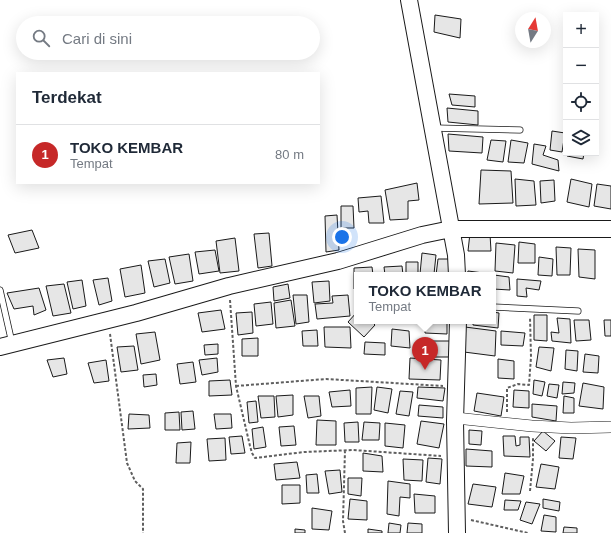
<!DOCTYPE html>
<html lang="id">
<meta charset="utf-8">
<style>
:root{--surface:#fff;--page:#f2f2f3;--text:#1f2937;--muted:#747a83;--line:#e0e1e3;--accent:#c62828}
body{margin:0;font-family:Arial,sans-serif;background:var(--page);color:var(--text)}
.controls{position:absolute;right:12px;top:12px;display:grid;overflow:hidden;border-radius:0px;box-shadow:0 4px 16px #0002}
.controls button{width:36px;height:36px;display:grid;place-items:center;padding:0;border:0;border-bottom:1px solid var(--line);background:var(--surface);color:var(--text);font:20px sans-serif}
.compass{position:absolute;left:515px;top:12px;width:36px;height:36px;border-radius:50%;background:var(--surface);box-shadow:0 4px 16px #0002;rotate:11deg}
.you{position:absolute;left:342px;top:237px;width:14px;height:14px;margin:-10px;border:3px solid #fff;border-radius:50%;background:#1a73e8;box-shadow:0 0 0 6px #1a73e833}
.badge{display:grid;place-items:center;width:26px;height:26px;border-radius:50%;background:var(--accent);color:#fff;font-size:13px;font-weight:700}
.pin{position:absolute;translate:-50% -33px;filter:drop-shadow(0 1px 2px #0008)}
.pin::after{content:'';position:absolute;top:21px;width:14px;height:12px;background:inherit;clip-path:polygon(0 0,100% 0,50% 100%)}
.popup{position:absolute;left:354px;top:272px;width:142px;height:52px;box-sizing:border-box;display:grid;place-content:center;border-radius:0px;background:var(--surface);filter:drop-shadow(0 1px 3px #0005);font-size:13px;white-space:nowrap;color:var(--muted)}
.popup b{font-size:15px;color:var(--text)}
.popup::after{content:'';position:absolute;left:50%;top:100%;margin-left:-8px;border:8px solid transparent;border-top-color:var(--surface)}
.list{margin:0;padding:0;list-style:none}
h2{display:flex;justify-content:space-between;align-items:center;height:52px;margin:0;padding:0 16px;font-size:17px}
h2 small{font-size:13px;font-weight:400;color:var(--muted)}
.list li{display:grid;grid-template-columns:26px 1fr auto;gap:12px;align-items:center;box-sizing:border-box;height:60px;padding:0 16px;border-top:1px solid var(--line)}
.list b{display:block;font-size:15px;white-space:nowrap}
.list p{margin:0;font-size:13px;white-space:nowrap;color:var(--muted)}
.list em{font-size:13px;font-style:normal;color:var(--muted)}
.icon{flex:none;width:22px;height:22px;fill:none;stroke:currentColor;stroke-width:2;stroke-linecap:round;stroke-linejoin:round}
.map{position:relative;flex:none;width:611px;height:533px;overflow:hidden}
.search{position:absolute;background:var(--surface);box-shadow:0 4px 16px #0002;left:16px;top:16px;width:304px;height:44px;display:flex;align-items:center;gap:10px;box-sizing:border-box;padding:0 14px;border-radius:22px;color:var(--muted);font-size:15px}
.panel{position:absolute;background:var(--surface);box-shadow:0 4px 16px #0002;left:16px;top:72px;width:304px;height:112px;border-radius:0px}
.map>svg:first-child{display:block}
</style>
<div class="map">
<svg width="611" height="533" viewBox="0 0 611 533">
<rect width="100%" height="100%" fill="#fff"/>
<path fill="#e6e6e6" stroke="#1a1a1a" d="M 435,15 L 461,19 L 460,38 L 434,32 Z
M 449,94 L 475,96 L 475,107 L 452,105 Z
M 447,108 L 478,111 L 478,125 L 448,122 Z
M 552,131 L 565,133 L 562,152 L 550,150 Z
M 448,134 L 483,137 L 482,153 L 449,151 Z
M 491,140 L 506,141 L 503,162 L 487,160 Z
M 511,140 L 528,143 L 524,163 L 508,162 Z
M 534,144 L 546,146 L 543,155 L 558,160 L 559,171 L 532,164 Z
M 568,153 L 584,153 L 583,159 L 567,156 Z
M 481,170 L 511,171 L 513,203 L 479,204 Z
M 515,179 L 534,181 L 536,205 L 516,206 Z
M 571,179 L 592,184 L 589,207 L 567,202 Z
M 554,180 L 555,201 L 541,203 L 540,181 Z
M 417,183 L 419,200 L 408,201 L 408,219 L 390,220 L 385,190 Z
M 597,184 L 611,186 L 611,209 L 594,206 Z
M 381,196 L 384,223 L 369,223 L 368,211 L 359,212 L 358,198 Z
M 341,206 L 353,206 L 354,228 L 341,228 Z
M 337,215 L 339,250 L 326,252 L 325,216 Z
M 32,230 L 39,248 L 15,253 L 8,235 Z
M 269,233 L 272,266 L 258,268 L 254,234 Z
M 470,233 L 490,234 L 491,251 L 468,251 Z
M 235,238 L 239,271 L 220,273 L 216,241 Z
M 519,242 L 535,244 L 535,263 L 518,263 Z
M 496,243 L 515,245 L 513,273 L 495,271 Z
M 556,247 L 571,248 L 570,275 L 557,275 Z
M 578,249 L 595,250 L 595,279 L 579,277 Z
M 215,250 L 219,271 L 199,274 L 195,252 Z
M 422,253 L 436,255 L 434,274 L 420,274 Z
M 189,254 L 193,281 L 175,284 L 169,257 Z
M 539,257 L 553,259 L 552,276 L 538,275 Z
M 165,259 L 170,283 L 154,287 L 148,261 Z
M 438,259 L 450,259 L 449,275 L 436,275 Z
M 406,262 L 418,262 L 418,275 L 406,275 Z
M 141,265 L 145,293 L 125,297 L 120,269 Z
M 402,266 L 403,275 L 385,275 L 384,267 Z
M 372,267 L 373,275 L 357,275 L 357,289 L 354,289 L 354,268 Z
M 468,271 L 491,274 L 467,275 Z
M 494,275 L 509,277 L 510,290 L 493,289 Z
M 108,278 L 112,301 L 99,305 L 93,280 Z
M 517,279 L 541,281 L 539,290 L 526,288 L 527,297 L 517,296 Z
M 82,280 L 86,306 L 73,309 L 67,282 Z
M 329,281 L 330,301 L 314,303 L 312,282 Z
M 64,284 L 71,313 L 53,316 L 46,286 Z
M 288,284 L 290,298 L 274,301 L 273,287 Z
M 39,288 L 46,310 L 34,315 L 33,306 L 14,309 L 7,293 Z
M 293,295 L 307,295 L 309,322 L 296,324 Z
M 348,295 L 350,316 L 317,319 L 315,304 L 333,303 L 332,296 Z
M 291,300 L 295,326 L 276,328 L 274,303 Z
M 271,302 L 273,324 L 256,326 L 254,304 Z
M 221,310 L 225,329 L 202,332 L 198,313 Z
M 252,312 L 253,333 L 238,335 L 236,313 Z
M 357,312 L 357,321 L 371,321 L 375,325 L 364,337 L 348,322 Z
M 493,312 L 499,313 L 498,328 L 473,325 L 473,321 L 493,321 Z
M 534,315 L 547,315 L 547,341 L 534,340 Z
M 557,318 L 570,319 L 571,343 L 552,341 L 551,332 L 559,333 Z
M 574,320 L 589,320 L 591,340 L 576,341 Z
M 604,320 L 611,320 L 611,336 L 605,336 Z
M 425,322 L 447,322 L 447,334 L 425,333 Z
M 324,327 L 350,327 L 351,348 L 325,347 Z
M 465,327 L 496,331 L 495,356 L 464,352 Z
M 392,329 L 409,331 L 410,348 L 391,346 Z
M 317,330 L 318,346 L 303,346 L 302,331 Z
M 501,331 L 525,333 L 523,346 L 501,345 Z
M 155,332 L 160,360 L 141,364 L 136,334 Z
M 258,338 L 258,356 L 242,356 L 242,339 Z
M 428,341 L 450,341 L 449,357 L 428,357 Z
M 365,342 L 385,343 L 385,355 L 364,354 Z
M 218,344 L 218,354 L 205,355 L 204,345 Z
M 134,346 L 138,370 L 121,372 L 117,347 Z
M 539,347 L 554,348 L 551,371 L 536,367 Z
M 566,350 L 578,351 L 577,371 L 565,369 Z
M 585,354 L 599,356 L 598,373 L 583,372 Z
M 64,358 L 67,374 L 53,377 L 47,360 Z
M 217,358 L 218,372 L 202,375 L 199,360 Z
M 410,358 L 441,360 L 440,380 L 409,379 Z
M 498,359 L 514,361 L 514,379 L 498,378 Z
M 106,360 L 109,381 L 94,383 L 88,363 Z
M 193,362 L 196,382 L 180,384 L 177,364 Z
M 156,374 L 157,385 L 144,387 L 143,375 Z
M 230,380 L 232,395 L 209,396 L 209,381 Z
M 534,380 L 545,382 L 542,396 L 533,394 Z
M 563,382 L 575,383 L 574,393 L 562,394 Z
M 583,383 L 604,387 L 603,409 L 579,406 Z
M 549,384 L 559,385 L 557,398 L 547,396 Z
M 372,387 L 371,414 L 356,414 L 356,388 Z
M 377,387 L 392,389 L 388,413 L 374,410 Z
M 418,387 L 445,388 L 443,401 L 417,398 Z
M 350,390 L 351,406 L 332,407 L 329,392 Z
M 514,390 L 529,391 L 529,408 L 513,407 Z
M 400,391 L 413,392 L 409,416 L 396,414 Z
M 477,393 L 504,397 L 501,416 L 474,411 Z
M 293,395 L 293,415 L 278,417 L 276,396 Z
M 258,396 L 274,396 L 275,417 L 261,418 Z
M 304,396 L 319,396 L 321,416 L 308,418 Z
M 564,396 L 574,398 L 574,413 L 563,413 Z
M 256,401 L 258,422 L 249,423 L 247,402 Z
M 532,404 L 557,406 L 556,421 L 532,417 Z
M 419,405 L 443,407 L 443,418 L 418,416 Z
M 193,411 L 195,429 L 182,430 L 181,412 Z
M 179,412 L 180,430 L 165,430 L 165,413 Z
M 129,414 L 149,415 L 150,428 L 128,429 Z
M 214,414 L 231,414 L 232,428 L 216,429 Z
M 317,420 L 336,421 L 336,445 L 316,445 Z
M 421,421 L 444,424 L 439,448 L 417,444 Z
M 358,422 L 359,442 L 345,442 L 344,423 Z
M 364,422 L 380,423 L 379,440 L 362,440 Z
M 385,423 L 405,425 L 403,448 L 385,446 Z
M 294,426 L 296,445 L 281,446 L 279,427 Z
M 263,427 L 266,447 L 254,449 L 252,429 Z
M 469,430 L 482,431 L 481,445 L 469,444 Z
M 543,431 L 555,441 L 546,451 L 534,441 Z
M 242,436 L 245,453 L 231,454 L 229,437 Z
M 503,436 L 515,436 L 516,446 L 520,445 L 520,437 L 529,437 L 530,457 L 504,456 Z
M 561,437 L 576,438 L 573,459 L 559,458 Z
M 225,438 L 226,460 L 209,461 L 207,439 Z
M 191,442 L 190,463 L 176,463 L 177,443 Z
M 466,449 L 492,451 L 492,467 L 466,466 Z
M 363,453 L 382,456 L 383,472 L 363,471 Z
M 428,458 L 442,459 L 440,484 L 426,482 Z
M 403,459 L 423,460 L 422,481 L 404,480 Z
M 297,462 L 300,478 L 276,480 L 274,464 Z
M 541,464 L 559,467 L 555,489 L 536,487 Z
M 340,470 L 342,492 L 329,494 L 325,471 Z
M 505,473 L 524,476 L 520,494 L 502,494 Z
M 317,474 L 319,493 L 307,493 L 306,475 Z
M 348,478 L 362,478 L 361,496 L 348,494 Z
M 388,481 L 410,484 L 410,498 L 400,497 L 399,516 L 387,514 Z
M 473,484 L 496,487 L 492,507 L 468,504 Z
M 282,485 L 300,485 L 300,503 L 282,504 Z
M 414,494 L 435,496 L 435,513 L 415,513 Z
M 350,499 L 367,501 L 367,520 L 348,519 Z
M 543,499 L 560,502 L 559,511 L 543,508 Z
M 505,500 L 521,501 L 518,510 L 504,510 Z
M 526,502 L 540,504 L 532,524 L 520,520 Z
M 312,508 L 332,511 L 329,530 L 312,529 Z
M 544,515 L 556,517 L 556,532 L 541,531 Z
M 389,523 L 401,525 L 400,533 L 388,533 Z
M 408,523 L 422,524 L 422,533 L 407,533 Z
M 564,527 L 577,528 L 577,533 L 563,533 Z
M 295,529 L 305,530 L 305,533 L 295,533 Z
M 368,529 L 382,531 L 382,533 L 368,533 Z"/>
<g fill="none" stroke-linecap="round" stroke-linejoin="round">
<g stroke="#1a1a1a" stroke-width="7">
<path id="lane" d="M 434,128 L 520,130
M 0,290 L 12,343
M 493,307 L 578,311"/>
</g>
<g stroke="#1a1a1a" stroke-width="12">
<path id="street" d="M 456,418 L 532,426 L 571,428 L 611,427"/>
</g>
<g stroke="#1a1a1a" stroke-width="18">
<path id="secondary" d="M 409,0 L 456,255 L 457,275
M 0,347 L 136,313 L 229,286 L 338,261 L 422,235 L 451,229 L 611,229
M 457,533 L 455,421 L 458,321"/>
</g>
<path stroke="#5f5f5f" stroke-width="2" stroke-dasharray="3 2" stroke-linecap="butt" d="M 230,300 L 236,386 L 250,446 L 252,453 L 255,458 L 304,452 L 353,450 L 441,456
M 110,334 L 127,463 L 135,481 L 143,489 L 143,533
M 236,386 L 326,379 L 443,386
M 507,412 L 507,388 L 518,384 L 529,385 L 531,357 L 530,317
M 530,491 L 533,459 L 533,437
M 471,520 L 528,533
M 345,533 L 343,521 L 345,450"/>
<use href="#lane" stroke="#fff" stroke-width="5.5"/>
<use href="#street" stroke="#fff" stroke-width="11"/>
<use href="#secondary" stroke="#fff" stroke-width="16"/>
</g>
</svg>
<div class="controls">
<button>+</button>
<button>−</button>
<button><svg class="icon" aria-label="locate" viewBox="0 0 24 24"><circle cx="12" cy="12" r="6"/><path d="M12 2v4M12 18v4M2 12h4M18 12h4"/></svg></button>
<button><svg class="icon" aria-label="layers" viewBox="0 0 24 24"><path d="M12 4l9 5-9 5-9-5zM3 14l9 5 9-5"/></svg></button>
</div>
<svg class="compass" viewBox="-18 -18 36 36"><path d="M0-13l5 13h-10z" fill="#e53935"/><path d="M0 13l5-13h-10z" fill="#747a83"/></svg>
<div class="you"></div>
<div class="pin badge" style="left:425px;top:370px">1</div>
<div class="popup"><b>TOKO KEMBAR</b>Tempat</div>
<div class="search"><svg class="icon" aria-label="search" viewBox="0 0 24 24"><circle cx="10" cy="10" r="6"/><path d="M15 15l6 6"/></svg>Cari di sini</div>
<section class="panel">
<h2>Terdekat<small></small></h2>
<ul class="list">
<li><span class="badge">1</span><div><b>TOKO KEMBAR</b><p>Tempat</p></div><em>80 m</em></li>
</ul>
</section>
</div>
